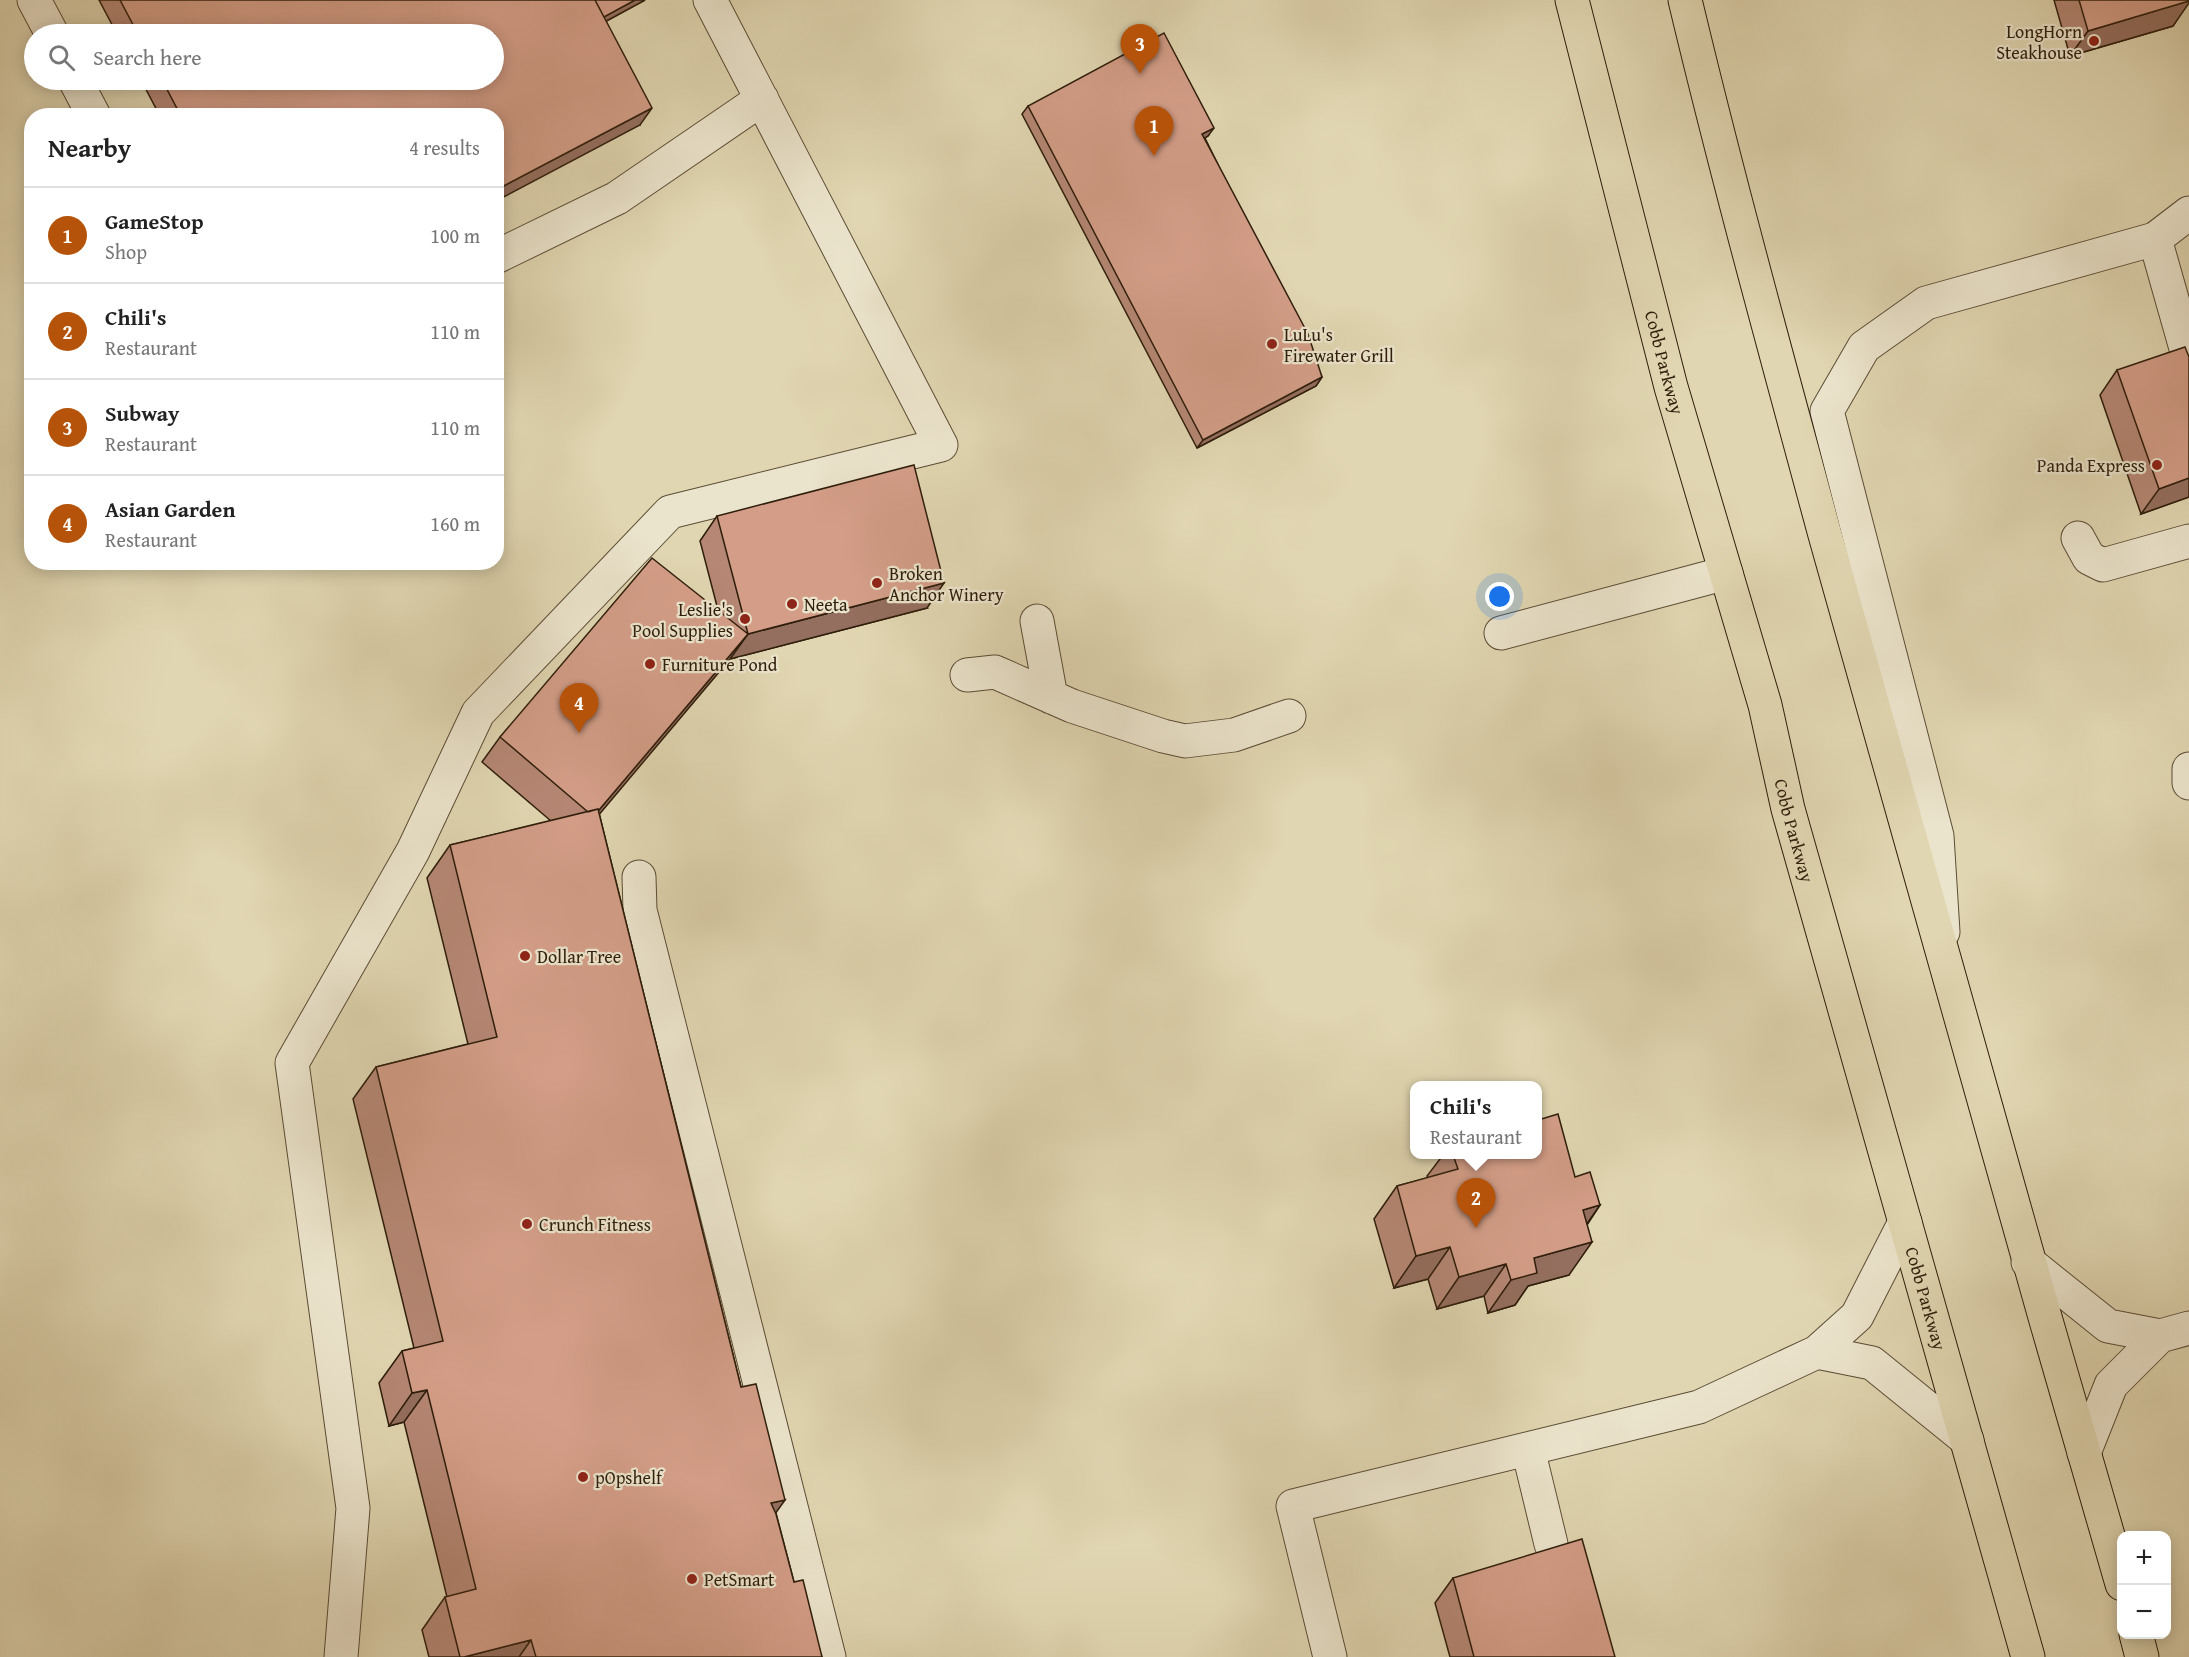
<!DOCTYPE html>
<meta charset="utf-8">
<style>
:root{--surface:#fff;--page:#f6f6f6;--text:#222;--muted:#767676;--line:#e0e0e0;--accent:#b45309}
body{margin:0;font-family:"Gentium Book Plus",serif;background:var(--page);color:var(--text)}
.controls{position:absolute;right:18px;bottom:18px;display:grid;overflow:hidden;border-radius:12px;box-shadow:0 3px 15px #0003}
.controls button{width:54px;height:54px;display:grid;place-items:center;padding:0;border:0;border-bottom:2px solid var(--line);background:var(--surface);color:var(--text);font:30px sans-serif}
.you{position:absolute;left:1500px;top:597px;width:21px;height:21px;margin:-15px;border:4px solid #fff;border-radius:50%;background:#1a73e8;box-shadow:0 0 0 9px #1a73e833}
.badge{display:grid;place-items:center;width:39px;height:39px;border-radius:50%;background:var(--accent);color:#fff;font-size:20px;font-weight:700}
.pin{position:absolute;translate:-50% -50px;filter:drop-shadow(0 2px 3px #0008)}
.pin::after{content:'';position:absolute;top:32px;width:21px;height:18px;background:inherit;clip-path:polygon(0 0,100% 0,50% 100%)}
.popup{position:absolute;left:1410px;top:1081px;width:132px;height:78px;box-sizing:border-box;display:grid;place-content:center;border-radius:12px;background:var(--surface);filter:drop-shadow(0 2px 4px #0005);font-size:20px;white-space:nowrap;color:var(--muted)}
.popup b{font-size:22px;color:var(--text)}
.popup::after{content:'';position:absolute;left:50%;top:100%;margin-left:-12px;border:12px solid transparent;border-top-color:var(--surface)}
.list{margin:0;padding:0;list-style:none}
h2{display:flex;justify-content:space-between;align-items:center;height:78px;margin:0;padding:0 24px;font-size:26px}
h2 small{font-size:20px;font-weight:400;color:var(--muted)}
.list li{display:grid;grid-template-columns:39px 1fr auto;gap:18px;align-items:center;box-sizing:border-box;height:96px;padding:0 24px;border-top:2px solid var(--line)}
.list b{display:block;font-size:22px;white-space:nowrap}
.list p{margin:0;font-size:20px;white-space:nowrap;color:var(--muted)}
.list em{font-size:20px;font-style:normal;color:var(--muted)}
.icon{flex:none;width:33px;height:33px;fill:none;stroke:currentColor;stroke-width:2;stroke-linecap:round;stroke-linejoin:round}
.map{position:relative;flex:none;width:2189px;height:1657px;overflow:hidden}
.search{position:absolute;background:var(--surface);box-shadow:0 3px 15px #0003;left:24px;top:24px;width:480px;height:66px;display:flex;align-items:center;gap:15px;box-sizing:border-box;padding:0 21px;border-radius:33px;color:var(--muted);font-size:22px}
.panel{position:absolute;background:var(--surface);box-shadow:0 3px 15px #0003;left:24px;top:108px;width:480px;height:462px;border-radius:24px}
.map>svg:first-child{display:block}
</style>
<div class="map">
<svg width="2189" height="1657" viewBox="0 0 2189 1657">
<rect width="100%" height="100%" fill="#e0d6b1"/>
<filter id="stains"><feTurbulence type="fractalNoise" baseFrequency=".00333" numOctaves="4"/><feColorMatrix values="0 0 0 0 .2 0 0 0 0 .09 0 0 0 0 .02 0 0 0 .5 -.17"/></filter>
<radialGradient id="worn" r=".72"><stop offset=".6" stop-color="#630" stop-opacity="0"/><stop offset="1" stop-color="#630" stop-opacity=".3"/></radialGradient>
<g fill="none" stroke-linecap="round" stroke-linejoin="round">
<g stroke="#5b4c35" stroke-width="35">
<path id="minor" d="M 34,0 L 52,34
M 75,80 L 94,116
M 2189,213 L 2155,239 L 2189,359
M 496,257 L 617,198 L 762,99
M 2078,538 L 2089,558 L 2103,565 L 2189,541
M 1037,621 L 1051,697
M 1501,633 L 1726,573
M 967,675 L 995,672 L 1072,706 L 1163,736 L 1185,741 L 1234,735 L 1289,716
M 2189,769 L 2189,783
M 639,877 L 640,910 L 829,1657
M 1943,932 L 1937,836 L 1827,411 L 1864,347 L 1926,303 L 2155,239
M 1905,1222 L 1857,1316 L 1817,1352 L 1872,1363 L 1967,1440
M 2028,1262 L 2108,1326 L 2160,1336 L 2111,1385 L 2084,1453
M 2160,1336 L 2189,1328
M 1528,1449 L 1551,1544
M 341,1657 L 353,1508 L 292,1063 L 413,851 L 478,713 L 670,512 L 941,445 L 710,0
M 1330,1657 L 1293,1506 L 1699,1407 L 1817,1352"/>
</g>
<g stroke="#2f1e0c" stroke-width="35">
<g id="major">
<path id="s1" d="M 1572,0 L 1671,387 L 1765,705 L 1788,809 L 2028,1657"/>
<path d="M 1685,0 C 1728,180 1777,357 1825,535 C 1921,886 2021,1235 2122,1584"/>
<path d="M 2136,1634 L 2142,1657"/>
</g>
</g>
<use href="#minor" stroke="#ebe4cc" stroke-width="33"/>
<use href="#major" stroke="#e0d6b1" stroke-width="33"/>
</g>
<path fill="#b58774" stroke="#2f1e0c" stroke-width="1.5" d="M 99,0 L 645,0 L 606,21 L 640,125 L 496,116 L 160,116 L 141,80 L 494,80 L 494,34 L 117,34 Z
M 2054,0 L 2189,0 L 2173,26 L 2070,56 Z
M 1028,106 L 1208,136 L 1205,138 L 1322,377 L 1316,386 L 1197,448 L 1022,114 Z
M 2117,370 L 2189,497 L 2141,514 L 2100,395 Z
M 717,516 L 927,608 L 730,659 L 599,813 L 741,1387 L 776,1513 L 794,1582 L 822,1657 L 429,1657 L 422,1630 L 445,1597 L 447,1597 L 404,1422 L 389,1426 L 379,1383 L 402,1351 L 414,1348 L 353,1099 L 376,1067 L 468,1044 L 427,878 L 450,845 L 551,821 L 482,762 L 500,737 L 718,610 L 700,541 Z
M 1443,1155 L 1538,1155 L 1575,1177 L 1600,1205 L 1587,1225 L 1569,1275 L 1528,1286 L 1515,1305 L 1488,1313 L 1484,1296 L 1437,1309 L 1428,1279 L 1394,1288 L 1374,1219 L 1397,1186 L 1428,1178 L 1427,1176 Z
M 1453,1578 L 1615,1657 L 1450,1657 L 1435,1603 Z"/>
<path fill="#946e5e" stroke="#2f1e0c" stroke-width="1.5" d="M 635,0 L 645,0 L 590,30 L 596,21 Z
M 2189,1 L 2189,3 L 2173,26 L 2070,56 L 2088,31 Z
M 652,108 L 640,125 L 496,201 L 496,190 Z
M 1214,128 L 1208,136 L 1196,143 L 1202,134 Z
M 1322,377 L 1316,386 L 1197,448 L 1203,440 Z
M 2189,478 L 2189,497 L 2141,514 L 2159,489 Z
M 944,583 L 927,608 L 730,659 L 748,634 Z
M 748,634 L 730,659 L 576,842 L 593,817 Z
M 1600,1205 L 1577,1238 L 1583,1210 Z
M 1592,1242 L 1569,1275 L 1528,1286 L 1515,1305 L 1488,1313 L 1511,1280 L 1534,1258 Z
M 1450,1247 L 1428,1279 L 1394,1288 L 1416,1256 Z
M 1506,1264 L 1484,1296 L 1437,1309 L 1459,1277 Z
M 427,1390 L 404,1422 L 389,1426 L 412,1393 Z
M 785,1500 L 762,1532 L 771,1503 Z
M 531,1640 L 519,1657 L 464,1657 Z"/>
<path fill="#d39d87" stroke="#2f1e0c" stroke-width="1.5" d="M 120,0 L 595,0 L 652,108 L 496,190 L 496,116 L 181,116 L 162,80 L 494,80 L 494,34 L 138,34 Z
M 595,0 L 635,0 L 604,17 Z
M 2079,0 L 2189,0 L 2189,1 L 2088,31 Z
M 1164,33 L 1214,128 L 1202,134 L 1308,334 L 1322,377 L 1203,440 L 1028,106 Z
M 2185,347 L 2189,357 L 2189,478 L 2159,489 L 2117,370 Z
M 914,465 L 944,583 L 748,634 L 717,516 Z
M 652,558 L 748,634 L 599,810 L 598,809 L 588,812 L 500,737 Z
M 598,809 L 741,1387 L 756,1384 L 785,1500 L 771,1503 L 776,1514 L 794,1582 L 803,1580 L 822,1657 L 536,1657 L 531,1640 L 464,1657 L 460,1657 L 445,1597 L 476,1589 L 427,1390 L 412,1393 L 402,1351 L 443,1341 L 376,1067 L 497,1037 L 450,845 Z
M 1558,1114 L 1575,1177 L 1590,1172 L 1600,1205 L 1583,1210 L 1592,1242 L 1534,1258 L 1537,1273 L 1511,1280 L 1506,1264 L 1459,1277 L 1450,1247 L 1416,1256 L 1397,1186 L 1458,1169 L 1453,1155 L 1538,1155 L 1538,1120 Z
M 1582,1539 L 1615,1657 L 1474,1657 L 1453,1578 Z"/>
<g fill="#8f2418" stroke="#ebe4cc" stroke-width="2">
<circle cx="2094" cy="41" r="6"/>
<circle cx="1272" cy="344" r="6"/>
<circle cx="2157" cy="465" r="6"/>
<circle cx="877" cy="583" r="6"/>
<circle cx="792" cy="604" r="6"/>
<circle cx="745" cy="619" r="6"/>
<circle cx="650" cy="664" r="6"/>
<circle cx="525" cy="956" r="6"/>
<circle cx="527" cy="1224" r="6"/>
<circle cx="583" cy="1477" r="6"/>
<circle cx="692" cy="1579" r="6"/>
</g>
<g text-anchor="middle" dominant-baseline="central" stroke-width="4.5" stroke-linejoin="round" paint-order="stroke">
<g font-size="18" fill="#2f1e0c" stroke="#ebe4cc" text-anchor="start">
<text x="2082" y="31" text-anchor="end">LongHorn<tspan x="2082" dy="21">Steakhouse</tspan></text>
<text x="1284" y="334">LuLu's<tspan x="1284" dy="21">Firewater Grill</tspan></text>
<text x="2145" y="465" text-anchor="end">Panda Express</text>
<text x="889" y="573">Broken<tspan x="889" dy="21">Anchor Winery</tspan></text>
<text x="804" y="604">Neeta</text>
<text x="733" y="609" text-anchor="end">Leslie's<tspan x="733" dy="21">Pool Supplies</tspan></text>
<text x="662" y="664">Furniture Pond</text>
<text x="537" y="956">Dollar Tree</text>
<text x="539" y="1224">Crunch Fitness</text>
<text x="595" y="1477">pOpshelf</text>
<text x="704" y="1579">PetSmart</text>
</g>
<g font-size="18" fill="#2f1e0c" stroke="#ebe4cc">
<text stroke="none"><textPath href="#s1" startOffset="374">Cobb Parkway</textPath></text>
<text stroke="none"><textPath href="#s1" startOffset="860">Cobb Parkway</textPath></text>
<text stroke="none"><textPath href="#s1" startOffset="1346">Cobb Parkway</textPath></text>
</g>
</g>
<rect width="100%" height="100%" filter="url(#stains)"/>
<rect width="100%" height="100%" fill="url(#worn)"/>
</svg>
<div class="controls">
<button>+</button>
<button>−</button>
</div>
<div class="you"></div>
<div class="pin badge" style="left:1154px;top:156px">1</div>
<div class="pin badge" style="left:1476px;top:1228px">2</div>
<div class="popup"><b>Chili's</b>Restaurant</div>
<div class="pin badge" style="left:1140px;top:74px">3</div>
<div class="pin badge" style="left:579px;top:733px">4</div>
<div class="search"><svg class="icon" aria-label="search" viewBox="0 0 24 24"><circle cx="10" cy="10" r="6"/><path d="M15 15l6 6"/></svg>Search here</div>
<section class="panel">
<h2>Nearby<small>4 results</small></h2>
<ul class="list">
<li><span class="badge">1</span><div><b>GameStop</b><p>Shop</p></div><em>100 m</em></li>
<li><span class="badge">2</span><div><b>Chili's</b><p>Restaurant</p></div><em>110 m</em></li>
<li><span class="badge">3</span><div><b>Subway</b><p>Restaurant</p></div><em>110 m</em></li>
<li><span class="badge">4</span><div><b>Asian Garden</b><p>Restaurant</p></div><em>160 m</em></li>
</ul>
</section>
</div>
